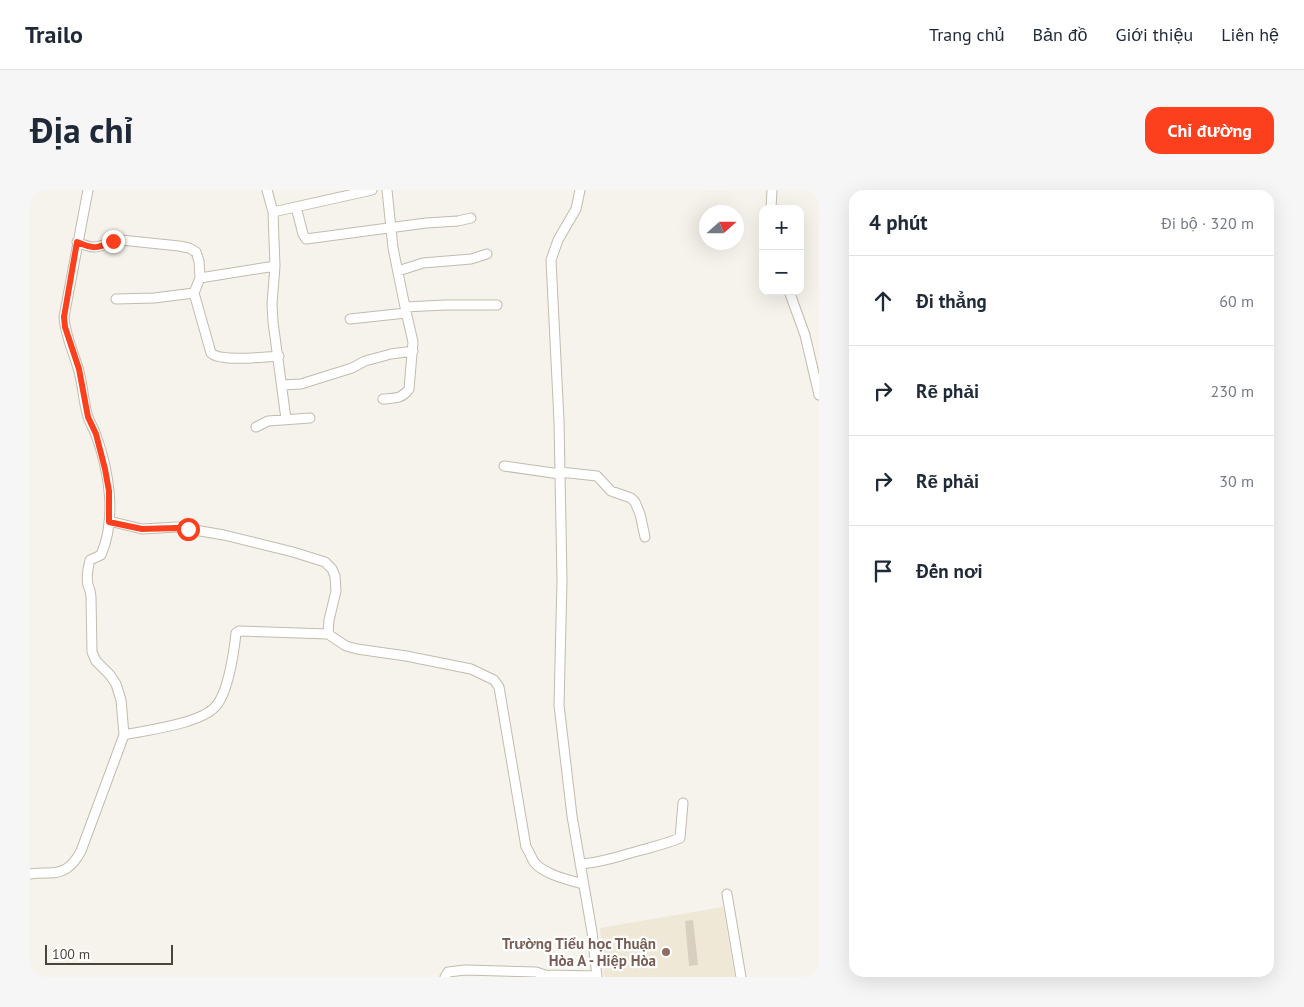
<!DOCTYPE html>
<html lang="vi">
<meta charset="utf-8">
<style>
:root{--surface:#fff;--page:#f6f6f7;--text:#1f2937;--muted:#747a83;--line:#e0e1e3;--accent:#fc3f1d}
body{margin:0;font-family:"PT Sans",sans-serif;background:var(--page);color:var(--text)}
.controls{position:absolute;right:15px;top:15px;display:grid;overflow:hidden;border-radius:10px;box-shadow:0 5px 20px #0002}
.controls button{width:45px;height:45px;display:grid;place-items:center;padding:0;border:0;border-bottom:1px solid var(--line);background:var(--surface);color:var(--text);font:25px sans-serif}
.compass{position:absolute;left:669px;top:15px;width:45px;height:45px;border-radius:50%;background:var(--surface);box-shadow:0 5px 20px #0002;rotate:69deg}
.scale{position:absolute;left:15px;bottom:12px;width:128px;box-sizing:border-box;padding-left:5px;border:2px solid #4b4439;border-top:0;font-size:14px;line-height:18px;white-space:nowrap;color:#4b4439;-webkit-text-stroke:4px #fff;paint-order:stroke}
.stop{position:absolute;width:15px;height:15px;margin:-11px;border:4px solid #fc3f1d;border-radius:50%;background:#fff}
.stop.end{background:#fc3f1d;border-color:#fff;box-shadow:0 1px 5px #0008}
.list{margin:0;padding:0;list-style:none}
h2{display:flex;justify-content:space-between;align-items:center;height:65px;margin:0;padding:0 20px;font-size:21px}
h2 small{font-size:16px;font-weight:400;color:var(--muted)}
.list li{display:grid;grid-template-columns:32px 1fr auto;gap:15px;align-items:center;box-sizing:border-box;height:90px;padding:0 20px;border-top:1px solid var(--line)}
.list b{display:block;font-size:19px;white-space:nowrap}
.list em{font-size:16px;font-style:normal;color:var(--muted)}
.icon{flex:none;width:28px;height:28px;fill:none;stroke:currentColor;stroke-width:2;stroke-linecap:round;stroke-linejoin:round}
.map{position:relative;flex:none;width:789px;height:787px;overflow:hidden;border-radius:15px}
header{display:flex;align-items:center;gap:30px;box-sizing:border-box;height:70px;padding:0 25px;background:var(--surface);border-bottom:1px solid var(--line)}
header strong{font-size:24px}
nav{display:flex;gap:28px;margin-inline-start:auto;font-size:18px}
.intro{display:flex;align-items:center;justify-content:space-between;box-sizing:border-box;height:120px;padding:0 30px}
h1{margin:0;font-size:35px}
.button{padding:12px 22px;border-radius:15px;background:var(--accent);color:#fff;font-size:18px;font-weight:700}
main{display:flex;gap:30px;padding:0 30px}
aside{flex:1;background:var(--surface);border-radius:15px;box-shadow:0 5px 20px #0002}
.map>svg:first-child{display:block}
</style>
<header>
<strong>Trailo</strong>
<nav><a>Trang chủ</a><a>Bản đồ</a><a>Giới thiệu</a><a>Liên hệ</a></nav>
</header>
<div class="intro"><h1>Địa chỉ</h1><a class="button">Chỉ đường</a></div>
<main>
<div class="map">
<svg width="789" height="787" viewBox="0 0 789 787">
<rect width="100%" height="100%" fill="#f6f3ec"/>
<path fill="#efe8d6" d="M 693,717 L 705,787 L 574,787 L 570,738 Z"/>
<path fill="#d8cfc1" d="M 663,730 L 668,775 L 659,776 L 655,731 Z"/>
<g fill="none" stroke-linecap="round" stroke-linejoin="round">
<g stroke="#c2bbae" stroke-width="11">
<path id="minor" d="M 237,0 L 243,22 L 245,76 L 242,114 L 243,132 L 256,229
M 550,0 L 546,19 L 528,50 L 521,70 L 529,231 L 532,390 L 529,515 L 542,626 L 562,742 L 567,787
M 266,17 L 273,44 L 276,49 L 396,33 L 428,31 L 441,28
M 741,19 L 742,0
M 243,22 L 342,0
M 47,52 C 71,63 69,53 91,50 L 149,56 L 159,58 L 166,62 L 169,71 L 170,88 L 164,103 L 181,163 C 190,172 235,167 249,166
M 368,81 L 393,73 L 441,69 L 457,64
M 170,88 L 245,76
M 759,101 L 775,145 L 789,205
M 86,109 L 124,108 L 164,103
M 375,117 L 415,115 L 467,115
M 320,129 L 376,123
M 252,195 L 271,194 L 322,178 L 335,171 L 361,164 L 383,161
M 353,209 C 365,208 372,209 379,199 L 383,152 L 375,117 L 363,58 L 357,0
M 226,237 L 238,231 L 280,228
M 474,276 L 530,284
M 530,282 L 567,286 L 581,301 L 601,308 L 605,312 L 610,324 L 615,347
M 79,331 L 112,339 L 147,337 L 194,345 L 263,362 L 295,372 L 302,379 L 305,386 L 306,401 L 299,430 L 298,444
M 94,545 C 117,540 169,534 185,517 C 198,504 204,462 206,443 L 209,441 L 298,444 L 316,456 L 327,459 L 376,466 L 441,479 L 464,490 L 469,497 L 496,657 C 499,661 501,667 504,672 C 513,684 539,690 553,694
M 550,674 C 571,673 589,666 608,661 C 622,657 636,654 650,648 L 653,613
M 0,684 C 5,683 11,683 16,683 C 34,684 43,676 51,661 L 94,545 L 91,510 L 86,494 L 80,485 L 66,471 L 62,462 L 61,407 C 61,402 60,400 58,395 C 56,388 58,378 60,370 L 71,365 C 87,328 79,281 66,245 C 64,239 60,233 58,227 C 53,211 53,194 48,178 C 43,161 35,145 34,127 L 58,0
M 697,704 L 711,787
M 415,787 L 418,782 L 435,780 L 506,782 L 515,785 L 567,786"/>
</g>
<use href="#minor" stroke="#fff" stroke-width="9"/>
</g>
<g fill="none" stroke-linecap="round" stroke-linejoin="round">
<path stroke="#fc3f1d" stroke-width="6" d="M 83,51 C 67,59 63,59 47,52 L 34,127 L 35,137 L 49,179 L 58,227 L 66,244 L 75,279 L 79,301 L 79,332 L 112,339 L 147,338 L 158,339"/>
</g>
<circle fill="#8d6e63" stroke="#fff" stroke-width="2" cx="636" cy="762" r="5"/>
<g text-anchor="middle" dominant-baseline="central" stroke-width="4.5" stroke-linejoin="round" paint-order="stroke">
<g font-size="15" font-weight="bold" fill="#785e54" stroke="#fff" text-anchor="end">
<text x="626" y="753">Trường Tiểu học Thuận<tspan x="626" dy="17">Hòa A - Hiệp Hòa</tspan></text>
</g>
</g>
</svg>
<div class="controls">
<button>+</button>
<button>−</button>
</div>
<svg class="compass" viewBox="-18 -18 36 36"><path d="M0-13l5 13h-10z" fill="#e53935"/><path d="M0 13l5-13h-10z" fill="#747a83"/></svg>
<div class="scale">100 m</div>
<div class="stop" style="left:158px;top:339px"></div>
<div class="stop end" style="left:83px;top:51px"></div>
</div>
<aside>
<h2>4 phút<small>Đi bộ · 320 m</small></h2>
<ul class="list">
<li><svg class="icon" aria-label="ahead" viewBox="0 0 24 24"><path d="M12 20V5M6 11l6-6 6 6"/></svg><div><b>Đi thẳng</b></div><em>60 m</em></li>
<li><svg class="icon" aria-label="right" viewBox="0 0 24 24"><path d="M7 20v-9h11M14 6l5 5-5 5"/></svg><div><b>Rẽ phải</b></div><em>230 m</em></li>
<li><svg class="icon" aria-label="right" viewBox="0 0 24 24"><path d="M7 20v-9h11M14 6l5 5-5 5"/></svg><div><b>Rẽ phải</b></div><em>30 m</em></li>
<li><svg class="icon" aria-label="arrive" viewBox="0 0 24 24"><path d="M6 21V4h12l-3 4 3 4H6"/></svg><div><b>Đến nơi</b></div></li>
</ul>
</aside>
</main>
